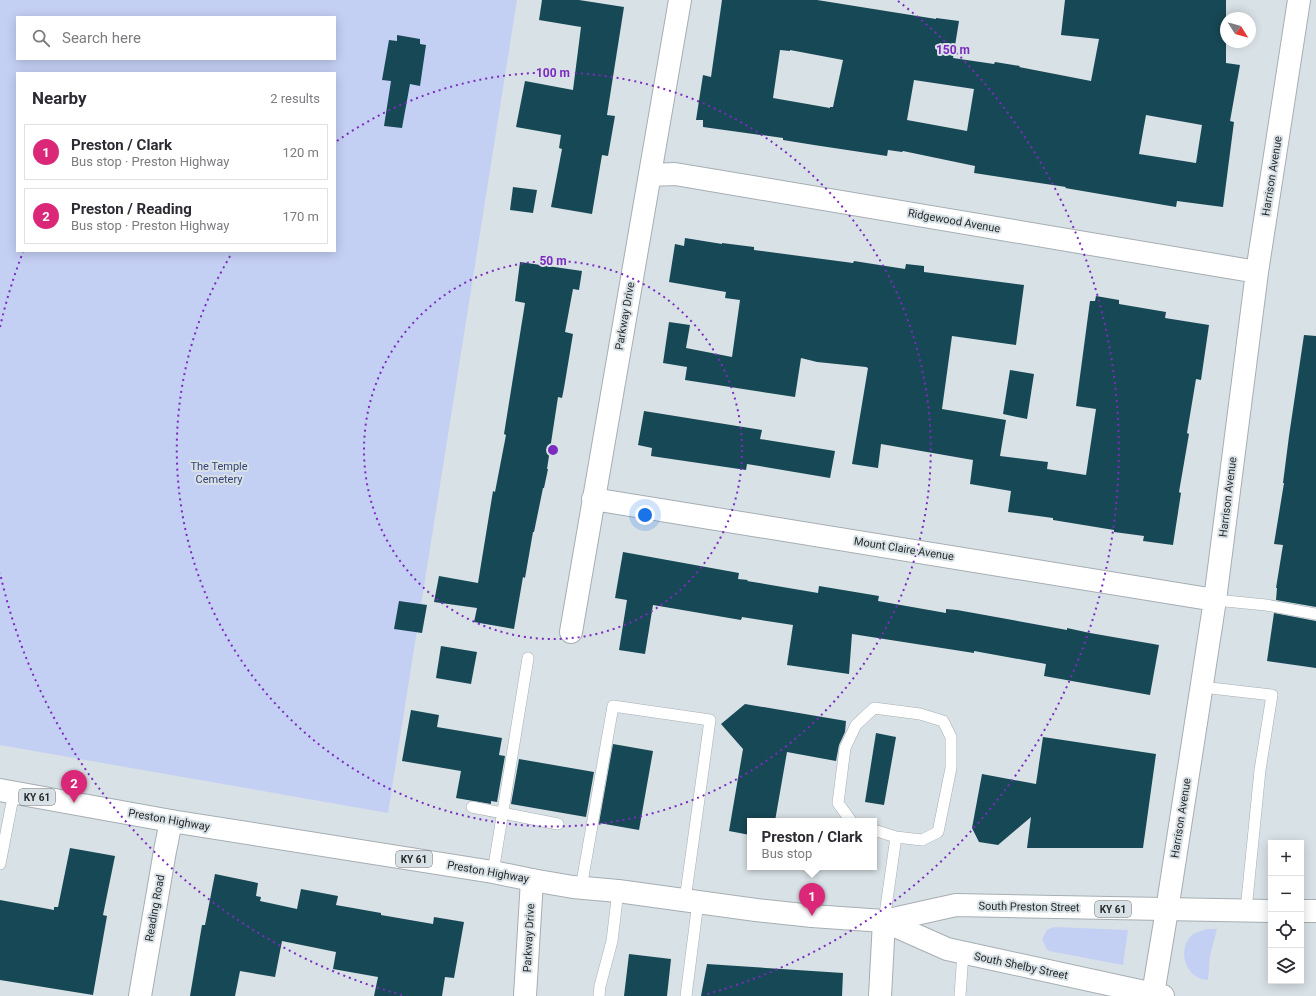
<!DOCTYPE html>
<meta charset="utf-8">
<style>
:root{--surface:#fff;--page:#f7f7f7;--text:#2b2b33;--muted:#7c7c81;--line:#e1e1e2;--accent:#db2777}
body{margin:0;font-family:Roboto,sans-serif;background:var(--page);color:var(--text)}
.controls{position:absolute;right:12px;bottom:12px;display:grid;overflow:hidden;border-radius:0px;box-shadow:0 2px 10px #0003}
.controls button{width:36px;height:36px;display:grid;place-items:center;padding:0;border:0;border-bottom:1px solid var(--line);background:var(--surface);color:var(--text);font:20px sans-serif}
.compass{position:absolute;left:1220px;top:12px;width:36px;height:36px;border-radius:50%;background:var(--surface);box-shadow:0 2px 10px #0003;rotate:127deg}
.you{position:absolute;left:645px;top:515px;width:14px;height:14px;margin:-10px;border:3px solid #fff;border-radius:50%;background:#1a73e8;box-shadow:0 0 0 6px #1a73e833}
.badge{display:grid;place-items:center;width:26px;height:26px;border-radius:50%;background:var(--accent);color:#fff;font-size:13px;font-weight:700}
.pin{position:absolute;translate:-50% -33px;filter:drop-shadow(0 1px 2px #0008)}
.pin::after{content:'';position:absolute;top:21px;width:14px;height:12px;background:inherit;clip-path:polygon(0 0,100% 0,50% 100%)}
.popup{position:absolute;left:747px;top:818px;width:130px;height:52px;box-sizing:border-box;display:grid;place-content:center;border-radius:0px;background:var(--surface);filter:drop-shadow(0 1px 3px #0005);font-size:13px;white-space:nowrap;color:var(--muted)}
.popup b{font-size:15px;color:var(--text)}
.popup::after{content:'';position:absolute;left:50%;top:100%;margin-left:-8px;border:8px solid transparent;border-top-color:var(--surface)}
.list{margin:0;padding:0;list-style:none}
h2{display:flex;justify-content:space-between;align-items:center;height:52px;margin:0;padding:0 16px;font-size:17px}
h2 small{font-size:13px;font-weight:400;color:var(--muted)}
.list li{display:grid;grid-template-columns:26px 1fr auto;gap:12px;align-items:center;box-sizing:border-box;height:56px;margin:0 8px 8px;padding:0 8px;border:1px solid var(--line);border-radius:0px}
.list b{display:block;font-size:15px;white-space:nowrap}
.list p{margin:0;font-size:13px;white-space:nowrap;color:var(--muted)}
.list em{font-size:13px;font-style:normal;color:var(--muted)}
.icon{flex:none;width:22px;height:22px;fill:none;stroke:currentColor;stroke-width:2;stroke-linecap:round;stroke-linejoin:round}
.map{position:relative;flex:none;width:1316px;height:996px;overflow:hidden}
.search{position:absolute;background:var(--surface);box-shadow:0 2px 10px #0003;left:16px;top:16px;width:320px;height:44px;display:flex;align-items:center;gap:10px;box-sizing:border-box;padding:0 14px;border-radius:0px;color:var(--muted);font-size:15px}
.panel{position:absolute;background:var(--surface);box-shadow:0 2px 10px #0003;left:16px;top:72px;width:320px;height:180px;border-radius:0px}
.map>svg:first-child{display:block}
</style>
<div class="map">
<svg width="1316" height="996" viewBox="0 0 1316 996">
<rect width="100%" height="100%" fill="#d8e1e6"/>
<path fill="#c4cff4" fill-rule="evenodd" d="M 0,0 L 517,0 L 388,813 L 0,745 ZM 17,17 L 335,17 L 335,59 L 17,59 ZM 17,73 L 335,73 L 335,251 L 17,251 Z
M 1054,927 L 1128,930 L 1123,965 L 1049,951 L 1046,948 L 1042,939 L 1047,930 Z
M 1207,929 L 1217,929 L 1210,956 L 1208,980 C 1186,979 1176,950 1192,935 C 1196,932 1202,931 1207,929 Z"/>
<path fill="#174855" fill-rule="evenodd" d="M 542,0 L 579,0 L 624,7 L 607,115 L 615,116 L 608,156 L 602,155 L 592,214 L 551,207 L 562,149 L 559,148 L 561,135 L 516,127 L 525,81 L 573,90 L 581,27 L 539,20 Z
M 722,0 L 817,0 L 936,19 L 936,18 L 959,21 L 953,58 L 994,64 L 995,62 L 1020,66 L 1019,67 L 1091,81 L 1099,39 L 1061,35 L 1065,0 L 1226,0 L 1226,63 L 1240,65 L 1230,121 L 1234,122 L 1223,207 L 1177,201 L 1176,207 L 1065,188 L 1066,187 L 974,173 L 975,166 L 903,151 L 902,152 L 888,150 L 887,156 L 814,145 L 783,140 L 783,138 L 703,127 L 703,120 L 696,120 L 703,75 L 711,77 ZM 780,50 L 790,51 L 790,50 L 843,60 L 833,107 L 830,107 L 830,108 L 773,98 ZM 914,80 L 974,89 L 967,131 L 907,120 ZM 1146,115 L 1202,125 L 1196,163 L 1139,154 Z
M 397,35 L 420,39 L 420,44 L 426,45 L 420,86 L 410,84 L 402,128 L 384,126 L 391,81 L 382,80 L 389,40 L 397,41 Z
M 513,187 L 537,190 L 533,213 L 510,210 Z
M 685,238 L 722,244 L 722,243 L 754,247 L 754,250 L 853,263 L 854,261 L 905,269 L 906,264 L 924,266 L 924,272 L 1024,285 L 1016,345 L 952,336 L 942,409 L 1006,420 L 1000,456 L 1048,462 L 1047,469 L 1086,475 L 1096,409 L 1076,406 L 1090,301 L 1095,301 L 1096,296 L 1119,300 L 1119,304 L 1166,312 L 1165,318 L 1209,325 L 1201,380 L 1196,379 L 1187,433 L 1189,434 L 1179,492 L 1181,493 L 1173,545 L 1143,541 L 1144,536 L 1114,532 L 1114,530 L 1053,520 L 1053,518 L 1008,512 L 1011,491 L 970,484 L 973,460 L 881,444 L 878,468 L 852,464 L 868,368 L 866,367 L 817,362 L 801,358 L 795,397 L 685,380 L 687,367 L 663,363 L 669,322 L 690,325 L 686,348 L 732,357 L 740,300 L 725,298 L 726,292 L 669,282 L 675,244 L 684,246 Z
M 520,262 L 582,271 L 579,290 L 573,289 L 565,332 L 573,334 L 564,388 L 562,398 L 558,397 L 547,469 L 548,469 L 544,488 L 543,488 L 534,532 L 533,532 L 525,578 L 523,577 L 514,629 L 474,622 L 477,608 L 434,602 L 439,576 L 478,583 L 493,491 L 495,492 L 506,435 L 504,434 L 525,303 L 515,301 Z
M 1304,335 L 1316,336 L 1316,607 L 1276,600 L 1277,588 L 1276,588 L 1283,545 L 1274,544 L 1284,483 L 1283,483 L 1289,436 Z
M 1010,370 L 1034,374 L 1027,419 L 1003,414 Z
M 644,411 L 762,430 L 760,439 L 835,451 L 830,478 L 747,464 L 746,470 L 651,456 L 652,448 L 638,445 Z
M 623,552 L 739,573 L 738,579 L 748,580 L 747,581 L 818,593 L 819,586 L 879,596 L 878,601 L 946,613 L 946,609 L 957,610 L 1067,630 L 1067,628 L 1090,633 L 1159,645 L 1150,695 L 1044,676 L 1046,664 L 974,651 L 974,653 L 852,634 L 849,674 L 787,665 L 793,625 L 742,617 L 741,620 L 653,605 L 645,654 L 619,650 L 627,600 L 615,598 Z
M 399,601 L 427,605 L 422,633 L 394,629 Z
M 1274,613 L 1316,621 L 1316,668 L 1267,661 Z
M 441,646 L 477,652 L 471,684 L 436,678 Z
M 745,704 L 846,721 L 845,732 L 839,745 L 836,761 L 787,752 L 775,821 L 750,821 L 750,835 L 729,831 L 743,749 L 721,724 Z
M 411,710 L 439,715 L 437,727 L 502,738 L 499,755 L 505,756 L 497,802 L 491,801 L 491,804 L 456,798 L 461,771 L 402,761 Z
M 876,733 L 896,737 L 884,805 L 865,802 Z
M 1043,737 L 1156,754 L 1143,848 L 1027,848 L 1031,817 L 998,845 L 979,842 L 972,828 L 982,774 L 1036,784 Z
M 613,744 L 653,751 L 639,830 L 599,823 Z
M 519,759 L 594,772 L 586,817 L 511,804 Z
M 70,848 L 115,856 L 103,915 L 107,916 L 93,995 L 0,980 L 0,900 L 54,910 L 54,907 L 58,907 Z
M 215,874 L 258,883 L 256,896 L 261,897 L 260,901 L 297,909 L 301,889 L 338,896 L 336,905 L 381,913 L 381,915 L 433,924 L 434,917 L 464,922 L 454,978 L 445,977 L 442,996 L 374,996 L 378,977 L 333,969 L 336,952 L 282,941 L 275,977 L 240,971 L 235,996 L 190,996 L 202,925 L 205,925 Z
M 629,954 L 671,959 L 667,996 L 624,996 Z
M 707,964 L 843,973 L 842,996 L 701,996 Z"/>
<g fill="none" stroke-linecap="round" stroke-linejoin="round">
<g stroke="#a6aeb3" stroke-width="12">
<path id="lane" d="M 1215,600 L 1266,605 L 1316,614
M 1202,687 L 1272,695 L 1260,770 L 1246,910
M 472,807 L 558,824
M 851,821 L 838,803 L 845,748 L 856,725 L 874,708 L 920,714 L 943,721 L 951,737 L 951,768 L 938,832 L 922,840 L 896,837 L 874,830
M 0,864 L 14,792
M 493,872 L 528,658
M 581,888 L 613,706 L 710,720 L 685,900
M 884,921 L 896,837
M 599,996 L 600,986 L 612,941 L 618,891
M 686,996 L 698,902
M 960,996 L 963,953"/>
</g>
<g stroke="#a6aeb3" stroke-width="24">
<path id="street" d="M 650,175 L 675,174 L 1257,272
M 593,499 L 1215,600
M 571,632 L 680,0
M 1153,994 L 1167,910 L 1215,600 L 1257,272 L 1299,0
M 140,996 L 165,851 L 171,821
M 525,996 L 532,880"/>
</g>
<g stroke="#a6aeb3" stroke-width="24">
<path id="secondary" d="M 880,996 L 884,921"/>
</g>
<g stroke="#a6aeb3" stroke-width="24">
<path id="primary" d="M 0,790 L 171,821 L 493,872 L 532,880 L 573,887 L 618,891 L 756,910 L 812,916 L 884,921 L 956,905 L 1271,911
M 1301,911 L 1316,911
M 884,921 L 947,949 L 1163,996"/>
</g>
<use href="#lane" stroke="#fff" stroke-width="11"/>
<use href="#street" stroke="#fff" stroke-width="22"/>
<use href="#secondary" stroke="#fff" stroke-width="22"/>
<use href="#primary" stroke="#fff" stroke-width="22"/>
</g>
<g fill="none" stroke="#7b2cbf" stroke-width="2" stroke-dasharray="2 4">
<circle cx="553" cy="450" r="189"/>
<path d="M337 141A377 377 0 1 1 232 253"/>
<path d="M402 995A566 566 0 0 1 0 573M0 327A566 566 0 0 1 23 252M898 1A566 566 0 0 1 704 995"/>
</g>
<g text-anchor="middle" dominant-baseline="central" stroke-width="4" stroke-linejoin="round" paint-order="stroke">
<g fill="#d8e1e6" stroke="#5c6164" stroke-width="1">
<rect x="19" y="789" width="36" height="16" rx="3"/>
<rect x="396" y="851" width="36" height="16" rx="3"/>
<rect x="1095" y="901" width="36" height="16" rx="3"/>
</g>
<g font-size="10" font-weight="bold" fill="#272a2c">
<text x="37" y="797">KY 61</text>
<text x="414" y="859">KY 61</text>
<text x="1113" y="909">KY 61</text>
</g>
<g font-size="11" fill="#272a2c" stroke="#d8e1e6">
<text transform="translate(1272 176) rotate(-81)">Harrison Avenue</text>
<text transform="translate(954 221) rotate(10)">Ridgewood Avenue</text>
<text transform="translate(625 316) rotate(-80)">Parkway Drive</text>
<text transform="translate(1228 497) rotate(-83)">Harrison Avenue</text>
<text transform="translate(904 549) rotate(9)">Mount Claire Avenue</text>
<text transform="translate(1181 818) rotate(-81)">Harrison Avenue</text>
<text transform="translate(169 820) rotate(10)">Preston Highway</text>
<text transform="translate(488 872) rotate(10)">Preston Highway</text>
<text transform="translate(1029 907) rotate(1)">South Preston Street</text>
<text transform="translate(155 908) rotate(-80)">Reading Road</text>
<text transform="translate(529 938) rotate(-87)">Parkway Drive</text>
<text transform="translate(1021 966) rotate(12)">South Shelby Street</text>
</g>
<g font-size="11" fill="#384376" stroke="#d8e1e6">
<text x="219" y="466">The Temple<tspan x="219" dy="13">Cemetery</tspan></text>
</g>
</g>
<circle cx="553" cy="450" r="6" fill="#7b2cbf" stroke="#d8e1e6" stroke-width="2"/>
<g font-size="12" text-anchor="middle" font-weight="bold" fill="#7b2cbf" stroke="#d8e1e6" stroke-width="4" stroke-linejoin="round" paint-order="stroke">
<text x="953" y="54">150 m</text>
<text x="553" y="77">100 m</text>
<text x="553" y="265">50 m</text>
</g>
</svg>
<div class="controls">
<button>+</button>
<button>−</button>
<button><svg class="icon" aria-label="locate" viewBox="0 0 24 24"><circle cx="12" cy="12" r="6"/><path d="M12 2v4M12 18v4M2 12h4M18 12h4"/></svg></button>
<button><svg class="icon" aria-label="layers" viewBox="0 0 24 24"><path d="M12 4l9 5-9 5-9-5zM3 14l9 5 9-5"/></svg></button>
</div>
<svg class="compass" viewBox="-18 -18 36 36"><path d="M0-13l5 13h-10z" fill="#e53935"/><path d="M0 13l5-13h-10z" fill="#7c7c81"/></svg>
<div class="you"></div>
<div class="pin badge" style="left:812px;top:916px">1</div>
<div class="popup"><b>Preston / Clark</b>Bus stop</div>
<div class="pin badge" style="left:74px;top:803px">2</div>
<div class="search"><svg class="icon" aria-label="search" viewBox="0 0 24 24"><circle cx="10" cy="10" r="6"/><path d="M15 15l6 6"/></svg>Search here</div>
<section class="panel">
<h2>Nearby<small>2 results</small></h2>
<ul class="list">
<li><span class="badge">1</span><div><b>Preston / Clark</b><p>Bus stop · Preston Highway</p></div><em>120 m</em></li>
<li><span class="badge">2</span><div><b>Preston / Reading</b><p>Bus stop · Preston Highway</p></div><em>170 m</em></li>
</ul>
</section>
</div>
